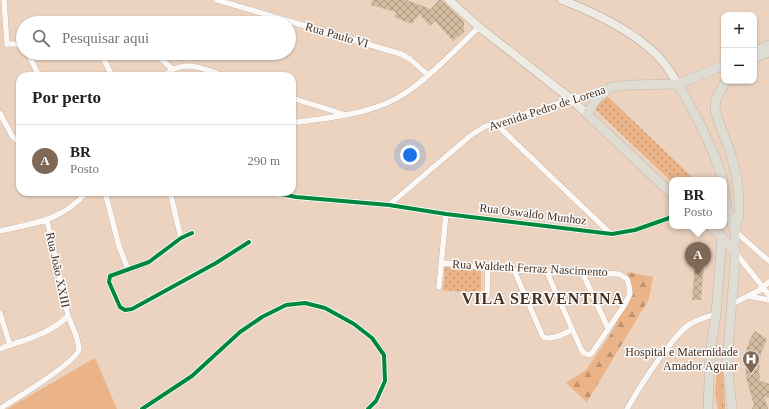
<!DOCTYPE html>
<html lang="pt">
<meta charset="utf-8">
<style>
:root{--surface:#fff;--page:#f6f6f6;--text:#222;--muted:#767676;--line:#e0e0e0;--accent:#806857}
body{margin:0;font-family:Georgia,serif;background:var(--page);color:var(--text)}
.controls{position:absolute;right:12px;top:12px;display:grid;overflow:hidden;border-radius:8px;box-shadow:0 1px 3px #0004}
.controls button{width:36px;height:36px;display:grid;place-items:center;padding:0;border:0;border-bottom:1px solid var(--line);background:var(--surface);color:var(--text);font:20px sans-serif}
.you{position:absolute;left:410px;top:155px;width:14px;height:14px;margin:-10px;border:3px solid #fff;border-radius:50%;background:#1a73e8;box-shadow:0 0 0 6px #1a73e833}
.badge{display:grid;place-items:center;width:26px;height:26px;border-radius:50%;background:var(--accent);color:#fff;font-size:13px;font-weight:700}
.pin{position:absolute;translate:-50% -33px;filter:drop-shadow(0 1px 2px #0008)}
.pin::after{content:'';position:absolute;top:21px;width:14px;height:12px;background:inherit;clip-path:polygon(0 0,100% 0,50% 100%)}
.popup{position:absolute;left:669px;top:177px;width:58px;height:52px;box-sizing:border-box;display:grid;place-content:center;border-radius:8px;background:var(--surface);filter:drop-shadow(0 1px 3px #0005);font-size:13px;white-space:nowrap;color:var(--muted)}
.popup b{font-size:15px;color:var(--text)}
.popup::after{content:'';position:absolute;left:50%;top:100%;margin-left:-8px;border:8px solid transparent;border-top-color:var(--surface)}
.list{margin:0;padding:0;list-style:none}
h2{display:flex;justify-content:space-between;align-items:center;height:52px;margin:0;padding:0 16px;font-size:17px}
h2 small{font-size:13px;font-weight:400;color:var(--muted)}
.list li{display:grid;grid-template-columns:26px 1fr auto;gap:12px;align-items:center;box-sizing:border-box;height:72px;padding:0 16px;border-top:1px solid var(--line)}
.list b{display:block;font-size:15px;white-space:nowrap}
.list p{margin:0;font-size:13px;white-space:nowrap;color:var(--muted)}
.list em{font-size:13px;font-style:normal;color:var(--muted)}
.icon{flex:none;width:22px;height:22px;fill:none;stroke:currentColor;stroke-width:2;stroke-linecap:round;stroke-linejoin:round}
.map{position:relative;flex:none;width:769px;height:409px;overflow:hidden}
.search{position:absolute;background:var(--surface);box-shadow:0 1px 3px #0004;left:16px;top:16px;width:280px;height:44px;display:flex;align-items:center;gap:10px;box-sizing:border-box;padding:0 14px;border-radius:22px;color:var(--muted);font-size:15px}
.panel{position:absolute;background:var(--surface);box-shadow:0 1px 3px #0004;left:16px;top:72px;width:280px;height:124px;border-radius:12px}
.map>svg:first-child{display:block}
</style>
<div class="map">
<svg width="769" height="409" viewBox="0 0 769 409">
<defs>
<pattern id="grass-tufts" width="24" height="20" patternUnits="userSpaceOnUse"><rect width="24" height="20" fill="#eab388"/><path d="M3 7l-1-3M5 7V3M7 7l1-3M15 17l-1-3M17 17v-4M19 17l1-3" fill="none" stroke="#bf926f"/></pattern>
<pattern id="forest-firs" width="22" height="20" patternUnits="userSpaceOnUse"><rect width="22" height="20" fill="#eab388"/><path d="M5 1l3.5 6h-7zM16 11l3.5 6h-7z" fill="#bf926f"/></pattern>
<pattern id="park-dots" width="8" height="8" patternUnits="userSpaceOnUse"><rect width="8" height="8" fill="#eab388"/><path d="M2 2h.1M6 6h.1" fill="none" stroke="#bf926f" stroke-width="1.8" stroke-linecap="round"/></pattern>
<pattern id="building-cross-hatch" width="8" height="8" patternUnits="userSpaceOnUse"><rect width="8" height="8" fill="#d2bb9f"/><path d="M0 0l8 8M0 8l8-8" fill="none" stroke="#ac9881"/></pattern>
</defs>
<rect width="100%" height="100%" fill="#ebd3c0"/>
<path fill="url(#grass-tufts)" d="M 717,368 L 723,368 L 725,409 L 718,409 L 715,392 Z"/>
<path fill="url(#forest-firs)" d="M 627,272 L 653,277 L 649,299 L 587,402 L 566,383 L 586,370 L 610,335 L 633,292 Z"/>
<path fill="url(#park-dots)" d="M 606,95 L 695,180 L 672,180 L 672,182 L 595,109 Z
M 445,267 L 481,270 L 481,294 L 443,290 Z"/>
<path fill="#eab388" d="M 95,358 L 117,409 L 7,409 Z"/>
<path fill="url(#building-cross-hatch)" d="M 373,0 L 406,0 L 431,9 L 439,0 L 441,0 L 464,21 L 464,32 L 453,41 L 435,21 L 430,26 L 419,14 L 412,24 L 394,17 L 396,12 L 371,5 Z
M 696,250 L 705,251 L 701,300 L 692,300 Z
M 755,331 L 767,339 L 761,353 L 759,370 L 760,382 L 762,381 L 769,384 L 769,398 L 764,396 L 768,409 L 752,409 L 754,405 L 746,377 L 745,365 L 746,351 L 750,339 Z"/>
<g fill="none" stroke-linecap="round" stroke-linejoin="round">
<g stroke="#b39e8e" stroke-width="6">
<path id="street" d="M 4,0 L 7,44 L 23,44
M 217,0 L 401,54 L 410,59 L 428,75
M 28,53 L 39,76
M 101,53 L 112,76
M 155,53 L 172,69
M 163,76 C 185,58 201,68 224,76
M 292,98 L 343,114
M 0,113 L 12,136 L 20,143
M 292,123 C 330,117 374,115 407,92 C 433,74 456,49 479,27
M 495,123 L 611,234
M 105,192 L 119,246 L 128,269
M 170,192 L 181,238
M 270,192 L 296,197 L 389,205 L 446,214 L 612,234 L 635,230 L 672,217
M 389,205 L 470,136 L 484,127 L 495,123 L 606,89
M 0,231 C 36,223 61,221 87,192
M 735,231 L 769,261
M 192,233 L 181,238 L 149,262 L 110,276 L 109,282 L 120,307 L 125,310 L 132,309 L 216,263 L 249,242
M 735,252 L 769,295
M 441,263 L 514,270 L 619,274 L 627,279 L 629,286 L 630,294 L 625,304 L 592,353 L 589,355 L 584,353 L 581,349 L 546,270
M 514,270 L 543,337 C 552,341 564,333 572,330
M 582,272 L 608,328
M 439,287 L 446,214
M 487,296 L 488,268
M 748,296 L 769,300
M 732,304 L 758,291 L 769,282
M 0,313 L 10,345
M 0,349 C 23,340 50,334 68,316 L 47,220
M 1,408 C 14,400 78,361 79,349 C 79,339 72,326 68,316
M 142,409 L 192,376 L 240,332 L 262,317 L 286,305 L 305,303 L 325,308 L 354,324 L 372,338 L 384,355 L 385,381 L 376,401 L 368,409
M 627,409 C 640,386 655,363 672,342 C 677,336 683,328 690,324 C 698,319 706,317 716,314"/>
</g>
<g stroke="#b39e8e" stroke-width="9">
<path id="secondary" d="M 449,0 L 479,27 L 571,99 L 587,114
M 562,0 C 596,13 640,34 664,63 C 669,69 673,77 678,84"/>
</g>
<g stroke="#c5b6ac" stroke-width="10">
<path id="primary" d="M 754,51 L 769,45
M 754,58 L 769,52
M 726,81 L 716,99 L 715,109 L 718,120 L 730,151 L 737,178 L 739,197 L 739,214 L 735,231 L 735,264 L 727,360 L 732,409
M 678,84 C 696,115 712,145 723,180
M 724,189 L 726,205 L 735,231
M 672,194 L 587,114 L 596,100 L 611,87 L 628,85 L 678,84 L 724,65
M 710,226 L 722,237 L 735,252
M 708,409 L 710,354 L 716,314 L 722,237"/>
</g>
<use href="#street" stroke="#fcf8f6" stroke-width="5.5"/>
<use href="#secondary" stroke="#eeebe5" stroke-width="8"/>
<use href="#primary" stroke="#dfdcd4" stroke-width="9"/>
<g stroke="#fbfbfb" stroke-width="6">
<path id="cycleway" d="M 270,192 L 296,197 L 389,205 L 446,214 L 612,234 L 635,230 L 672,217
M 192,233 L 181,238 L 149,262 L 110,276 L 109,282 L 120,307 L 125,310 L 132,309 L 216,263 L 249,242
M 142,409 L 192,376 L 240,332 L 262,317 L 286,305 L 305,303 L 325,308 L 354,324 L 372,338 L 384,355 L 385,381 L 376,401 L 368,409"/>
</g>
<use href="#cycleway" stroke="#00873e" stroke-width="4"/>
</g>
<defs>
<g id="hospital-pin" transform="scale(0.9)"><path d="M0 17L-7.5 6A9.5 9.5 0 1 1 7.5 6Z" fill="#806857" stroke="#fbfbfb"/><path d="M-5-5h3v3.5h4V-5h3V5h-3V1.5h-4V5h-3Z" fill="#fff"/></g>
</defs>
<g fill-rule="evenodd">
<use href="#hospital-pin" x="751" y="359"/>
</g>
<g text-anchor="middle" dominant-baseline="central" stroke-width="3" stroke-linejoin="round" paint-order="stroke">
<g font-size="12" fill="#462f1f" stroke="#fbfbfb">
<text transform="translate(337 35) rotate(16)">Rua Paulo VI</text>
<text transform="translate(547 108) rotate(-18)">Avenida Pedro de Lorena</text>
<text transform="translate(533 214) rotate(7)">Rua Oswaldo Munhoz</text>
<text transform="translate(530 268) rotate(3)">Rua Waldeth Ferraz Nascimento</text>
<text transform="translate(58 270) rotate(78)">Rua João XXIII</text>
</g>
<g font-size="12" fill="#462f1f" stroke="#fbfbfb" text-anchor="end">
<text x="738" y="352">Hospital e Maternidade<tspan x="738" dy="14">Amador Aguiar</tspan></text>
</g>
<g font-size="16" font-weight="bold" letter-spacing="1" fill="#462f1f" stroke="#fbfbfb">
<text x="543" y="298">VILA SERVENTINA</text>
</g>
</g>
</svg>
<div class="controls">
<button>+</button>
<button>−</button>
</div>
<div class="you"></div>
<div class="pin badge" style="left:698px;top:275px">A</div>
<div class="popup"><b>BR</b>Posto</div>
<div class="search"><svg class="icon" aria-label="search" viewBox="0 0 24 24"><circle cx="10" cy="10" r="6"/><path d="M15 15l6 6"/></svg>Pesquisar aqui</div>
<section class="panel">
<h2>Por perto<small></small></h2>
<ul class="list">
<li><span class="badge">A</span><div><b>BR</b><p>Posto</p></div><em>290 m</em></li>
</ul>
</section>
</div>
